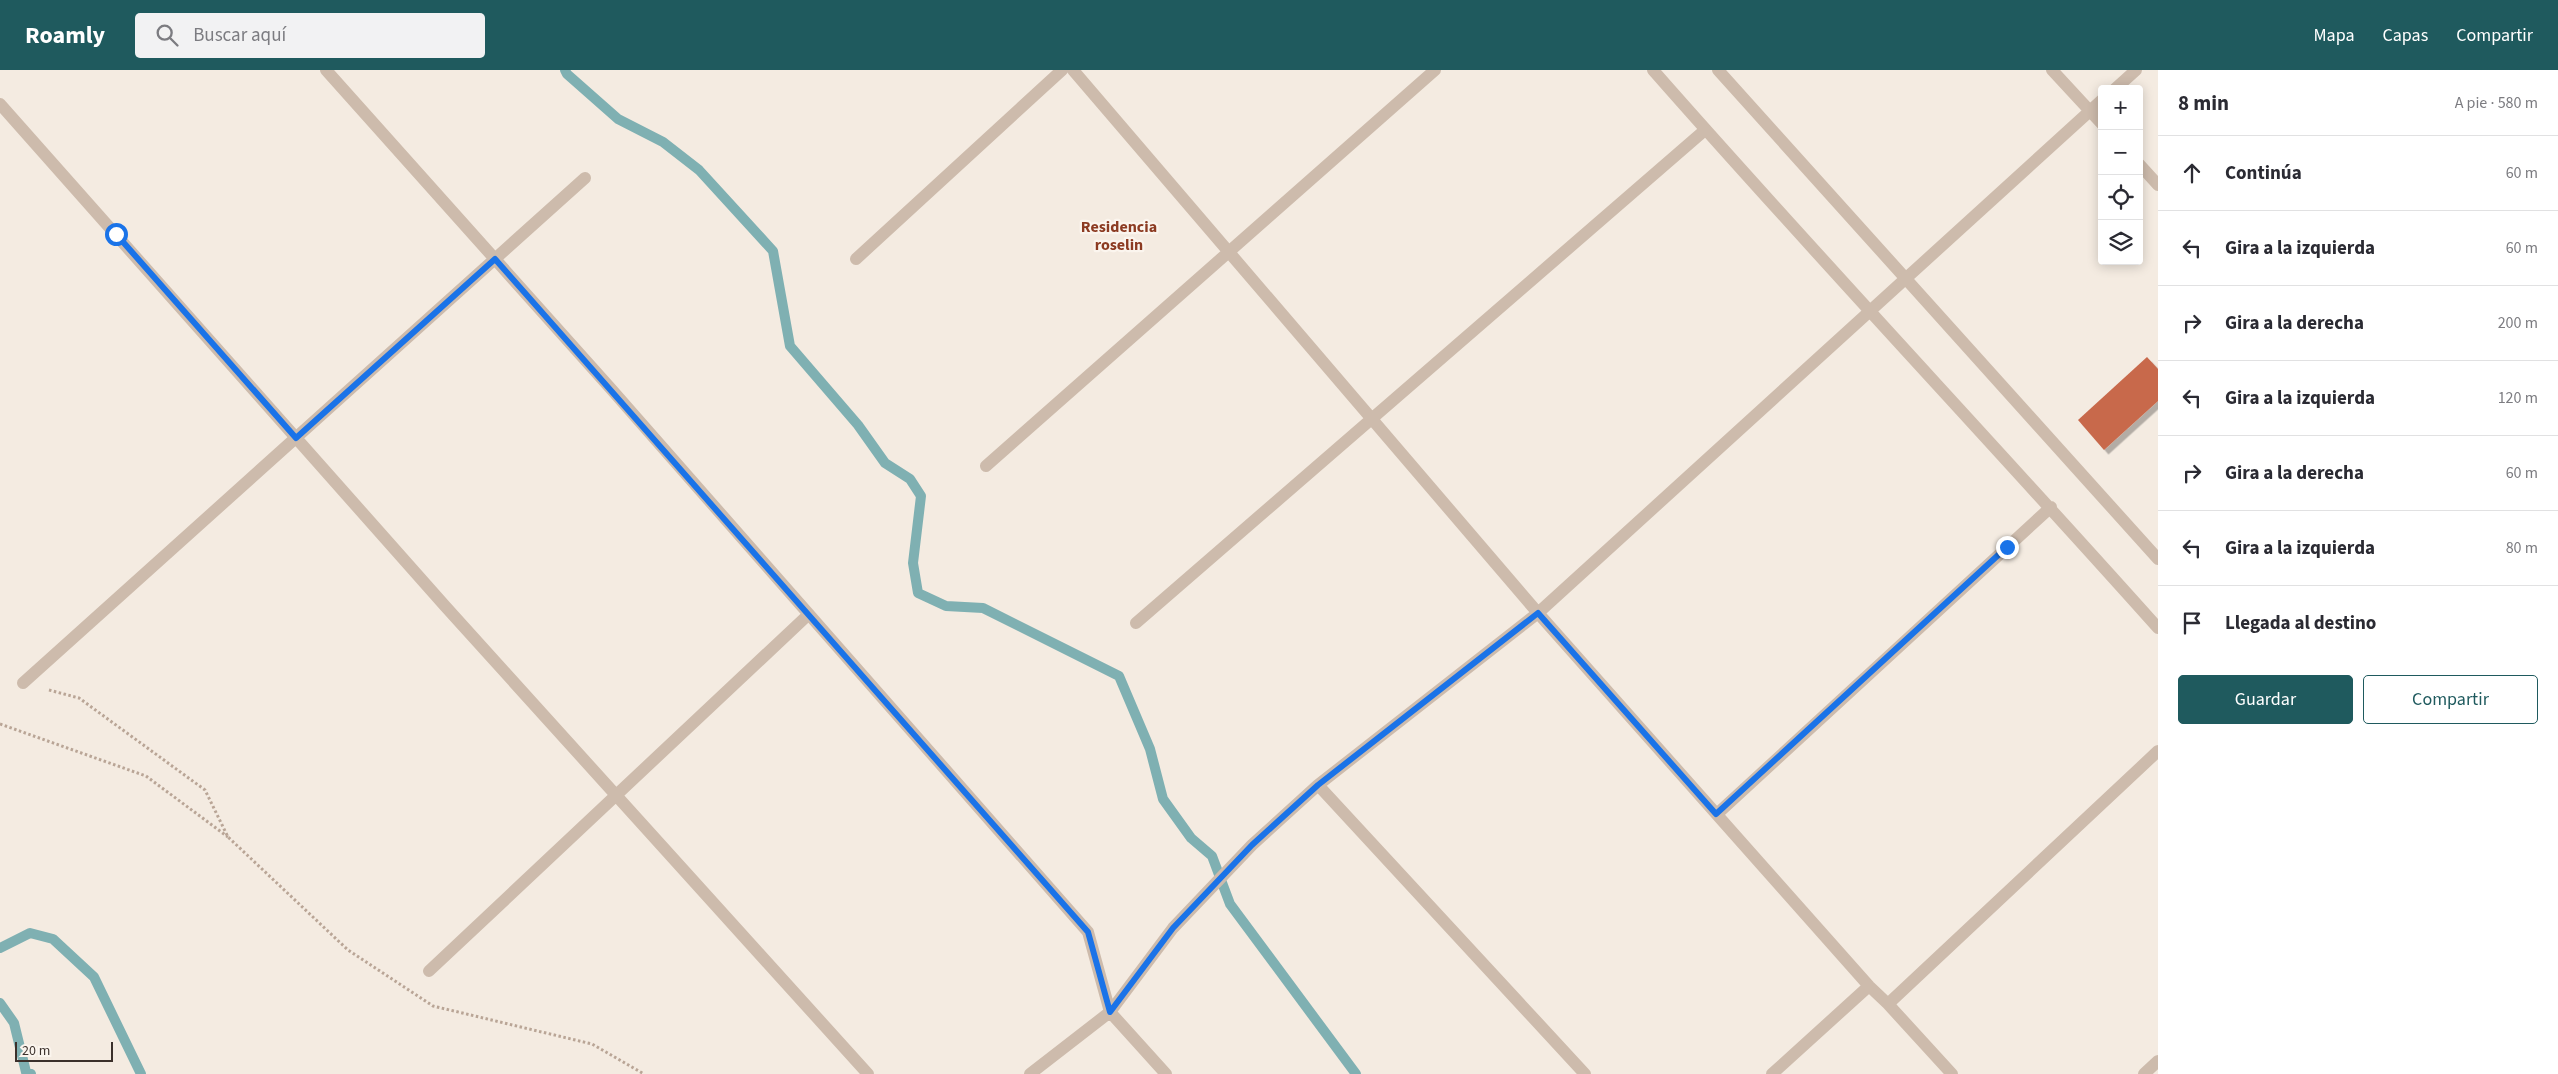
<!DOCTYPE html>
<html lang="es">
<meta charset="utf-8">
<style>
:root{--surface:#fff;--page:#f2f2f3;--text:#2b2b33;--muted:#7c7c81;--line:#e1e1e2;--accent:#1f5a5e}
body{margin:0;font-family:"Source Sans 3",sans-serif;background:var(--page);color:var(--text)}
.controls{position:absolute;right:15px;top:15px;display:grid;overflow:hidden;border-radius:5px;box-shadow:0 2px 12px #0003}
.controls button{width:45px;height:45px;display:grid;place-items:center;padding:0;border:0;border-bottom:1px solid var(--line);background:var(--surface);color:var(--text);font:25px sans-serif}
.scale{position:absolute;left:15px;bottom:12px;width:98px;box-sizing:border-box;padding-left:5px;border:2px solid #3b302b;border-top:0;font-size:14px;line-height:18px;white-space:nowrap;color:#3b302b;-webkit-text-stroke:4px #fbf5ee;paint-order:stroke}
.stop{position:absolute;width:15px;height:15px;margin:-11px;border:4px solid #1a73e8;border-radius:50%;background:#fff}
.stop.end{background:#1a73e8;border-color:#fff;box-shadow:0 1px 5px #0008}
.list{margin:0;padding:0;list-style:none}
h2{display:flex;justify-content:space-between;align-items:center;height:65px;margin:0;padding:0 20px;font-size:21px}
h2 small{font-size:16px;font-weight:400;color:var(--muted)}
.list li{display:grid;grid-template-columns:32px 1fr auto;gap:15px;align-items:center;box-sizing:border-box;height:75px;padding:0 20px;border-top:1px solid var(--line)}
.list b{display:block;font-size:19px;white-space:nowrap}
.list em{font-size:16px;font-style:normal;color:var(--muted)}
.actions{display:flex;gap:10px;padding:15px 20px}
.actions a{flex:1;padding:11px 0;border:1px solid var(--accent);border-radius:5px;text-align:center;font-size:18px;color:var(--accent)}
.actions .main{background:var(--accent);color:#fff}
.icon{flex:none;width:28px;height:28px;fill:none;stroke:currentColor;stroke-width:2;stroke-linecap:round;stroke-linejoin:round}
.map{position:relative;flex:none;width:2158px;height:1004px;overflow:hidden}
header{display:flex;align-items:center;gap:30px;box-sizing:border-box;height:70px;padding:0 25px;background:var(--accent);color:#fff}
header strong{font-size:24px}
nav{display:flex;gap:28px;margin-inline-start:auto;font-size:18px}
.search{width:350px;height:45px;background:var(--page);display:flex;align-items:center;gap:12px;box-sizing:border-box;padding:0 18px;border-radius:5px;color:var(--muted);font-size:19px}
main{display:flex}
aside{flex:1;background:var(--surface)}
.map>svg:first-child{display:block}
</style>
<header>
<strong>Roamly</strong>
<div class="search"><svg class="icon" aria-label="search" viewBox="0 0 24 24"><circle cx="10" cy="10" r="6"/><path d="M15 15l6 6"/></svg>Buscar aquí</div>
<nav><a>Mapa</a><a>Capas</a><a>Compartir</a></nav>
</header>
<main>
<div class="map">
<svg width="2158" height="1004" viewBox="0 0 2158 1004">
<defs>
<filter id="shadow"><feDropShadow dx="4.5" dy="4.5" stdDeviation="0" flood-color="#0004"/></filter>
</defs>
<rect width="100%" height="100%" fill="#f4ebe1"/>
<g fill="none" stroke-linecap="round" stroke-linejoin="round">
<path stroke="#7fb0b2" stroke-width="10" d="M 565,0 L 567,4 L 618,49 L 663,72 L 699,100 L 773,181 L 790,276 L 858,355 L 885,393 L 910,409 L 921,426 L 913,493 L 918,523 L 946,536 L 983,538 L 1119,606 L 1150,679 L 1163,729 L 1191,768 L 1212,786 L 1230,834 L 1356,1004
M 0,878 L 30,863 L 53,869 L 94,907 L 141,1004
M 0,933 L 14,953 L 26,1002 L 31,1004"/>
</g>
<path fill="#c8694b" filter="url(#shadow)" d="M 2147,287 L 2158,299 L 2158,331 L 2104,380 L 2078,350 Z"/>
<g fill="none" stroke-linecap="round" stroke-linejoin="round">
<path stroke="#b9a596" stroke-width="3" stroke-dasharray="2.5 2.5" stroke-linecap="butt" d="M 49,620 L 79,628 L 205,720 L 228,767 L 348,880 L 433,936 L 592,974 L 644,1004
M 0,654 L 146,706 L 228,767"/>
<path stroke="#cdbbac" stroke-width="12" d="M 326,0 L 612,320 L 1088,862 L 1110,942 L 1166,1004
M 1073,0 L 1538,543 L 1869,916 L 1888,934 L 1952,1004
M 1653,0 C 1819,189 1991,371 2158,558
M 1718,0 L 2158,489
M 2052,0 L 2102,54
M 2115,19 L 2136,0
M 0,34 L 445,536 L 868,1004
M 2139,94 L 2158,115
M 856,189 L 1062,0
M 986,396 L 1435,0
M 1136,553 L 1705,60
M 23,613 L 585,108
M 1318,715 L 1585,1004
M 1717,744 L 2051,437
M 429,901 L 809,544
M 1888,934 L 2158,681
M 1030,1004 L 1110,942 L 1173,858 L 1252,775 L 1318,715 L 1538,543 L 2102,30
M 1772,1004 L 1869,916
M 2144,1004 L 2158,991"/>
</g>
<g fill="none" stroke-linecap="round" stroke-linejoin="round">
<path stroke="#1a73e8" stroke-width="6" d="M 116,164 L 296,368 L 495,189 L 1088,862 L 1110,942 L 1173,858 L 1252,775 L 1318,715 L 1538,543 L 1716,744 L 2007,477"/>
</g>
<g text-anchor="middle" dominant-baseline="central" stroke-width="4.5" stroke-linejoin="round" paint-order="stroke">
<g font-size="16" font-weight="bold" fill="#8c3b22" stroke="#fbf5ee">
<text x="1119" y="157">Residencia<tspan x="1119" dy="18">roselin</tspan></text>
</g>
</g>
</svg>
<div class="controls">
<button>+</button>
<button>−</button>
<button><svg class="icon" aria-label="locate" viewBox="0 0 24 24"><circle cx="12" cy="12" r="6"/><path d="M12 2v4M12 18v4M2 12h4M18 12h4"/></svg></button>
<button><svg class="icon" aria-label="layers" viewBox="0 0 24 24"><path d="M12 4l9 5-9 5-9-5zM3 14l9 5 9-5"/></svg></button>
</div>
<div class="scale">20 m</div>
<div class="stop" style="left:116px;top:164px"></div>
<div class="stop end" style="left:2007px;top:477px"></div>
</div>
<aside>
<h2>8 min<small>A pie · 580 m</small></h2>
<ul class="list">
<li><svg class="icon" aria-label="ahead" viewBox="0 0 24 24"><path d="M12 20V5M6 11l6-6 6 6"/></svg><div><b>Continúa</b></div><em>60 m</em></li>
<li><svg class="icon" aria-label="left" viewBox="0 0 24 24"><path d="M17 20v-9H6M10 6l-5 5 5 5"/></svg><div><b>Gira a la izquierda</b></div><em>60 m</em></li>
<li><svg class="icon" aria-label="right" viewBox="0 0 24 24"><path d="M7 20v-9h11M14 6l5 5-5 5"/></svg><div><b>Gira a la derecha</b></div><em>200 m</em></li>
<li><svg class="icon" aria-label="left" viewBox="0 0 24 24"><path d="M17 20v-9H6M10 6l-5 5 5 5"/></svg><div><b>Gira a la izquierda</b></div><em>120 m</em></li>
<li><svg class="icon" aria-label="right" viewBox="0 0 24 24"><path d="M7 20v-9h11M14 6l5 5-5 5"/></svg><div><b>Gira a la derecha</b></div><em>60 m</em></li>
<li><svg class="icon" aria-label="left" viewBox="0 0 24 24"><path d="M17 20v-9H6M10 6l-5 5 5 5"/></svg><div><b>Gira a la izquierda</b></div><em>80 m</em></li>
<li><svg class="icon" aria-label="arrive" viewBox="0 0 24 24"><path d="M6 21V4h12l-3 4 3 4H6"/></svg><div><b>Llegada al destino</b></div></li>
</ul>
<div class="actions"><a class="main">Guardar</a><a>Compartir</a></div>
</aside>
</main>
